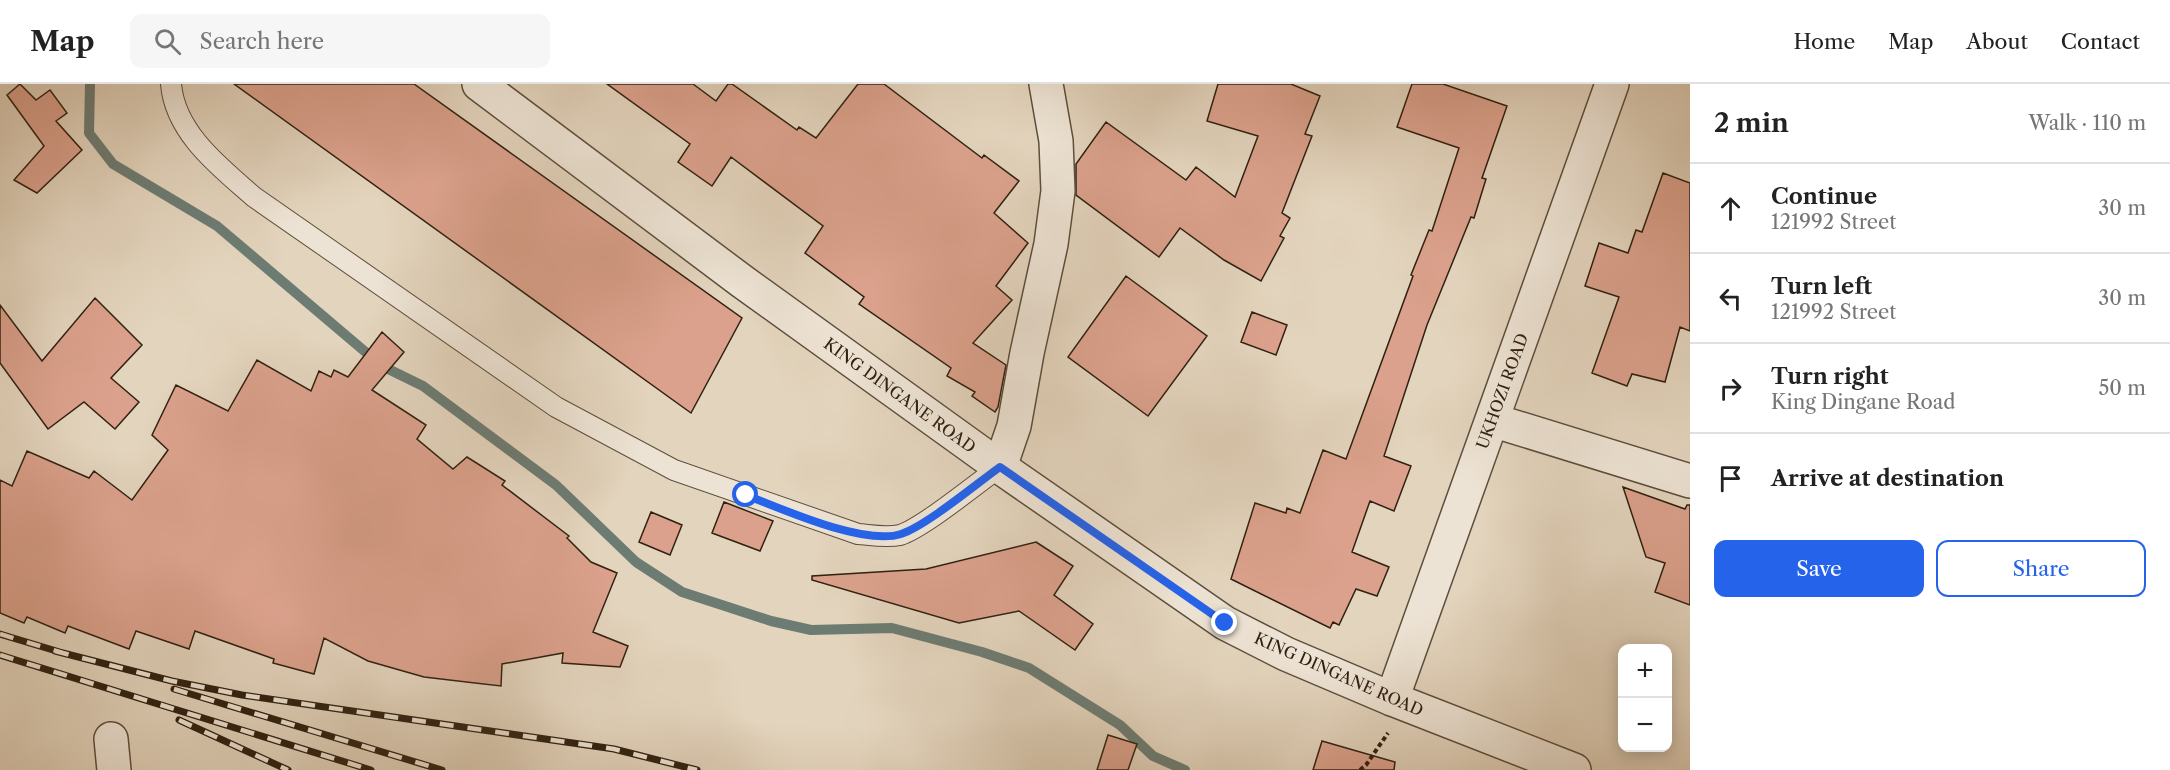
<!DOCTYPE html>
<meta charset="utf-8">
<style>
:root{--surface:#fff;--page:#f6f6f6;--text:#222;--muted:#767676;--line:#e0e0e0;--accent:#2563eb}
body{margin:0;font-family:"Libre Caslon Text",serif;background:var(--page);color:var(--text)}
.controls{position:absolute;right:18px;bottom:18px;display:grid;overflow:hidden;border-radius:12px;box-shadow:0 3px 15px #0003}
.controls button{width:54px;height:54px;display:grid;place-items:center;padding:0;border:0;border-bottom:2px solid var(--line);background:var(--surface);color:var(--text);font:30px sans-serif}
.stop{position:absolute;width:18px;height:18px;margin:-14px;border:4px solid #2563eb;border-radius:50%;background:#fff}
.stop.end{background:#2563eb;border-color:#fff;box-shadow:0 2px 6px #0008}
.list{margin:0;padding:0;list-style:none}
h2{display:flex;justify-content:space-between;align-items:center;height:78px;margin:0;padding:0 24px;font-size:26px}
h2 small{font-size:20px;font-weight:400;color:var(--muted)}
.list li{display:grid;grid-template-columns:39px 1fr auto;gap:18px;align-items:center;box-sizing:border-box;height:90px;padding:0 24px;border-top:2px solid var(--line)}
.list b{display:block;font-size:22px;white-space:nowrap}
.list p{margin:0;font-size:20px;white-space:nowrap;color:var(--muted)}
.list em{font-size:20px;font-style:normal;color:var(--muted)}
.actions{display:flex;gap:12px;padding:18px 24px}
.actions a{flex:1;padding:14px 0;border:2px solid var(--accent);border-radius:12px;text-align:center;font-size:21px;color:var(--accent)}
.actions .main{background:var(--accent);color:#fff}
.icon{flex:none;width:33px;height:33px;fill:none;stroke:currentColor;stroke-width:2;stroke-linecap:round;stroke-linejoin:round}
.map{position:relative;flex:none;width:1690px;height:686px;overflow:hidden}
header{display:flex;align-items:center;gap:36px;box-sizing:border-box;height:84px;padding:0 30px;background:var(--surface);border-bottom:2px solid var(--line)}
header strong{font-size:28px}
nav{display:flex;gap:33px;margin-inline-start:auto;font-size:21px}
.search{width:420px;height:54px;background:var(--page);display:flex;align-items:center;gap:15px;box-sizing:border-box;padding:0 21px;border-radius:12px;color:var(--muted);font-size:22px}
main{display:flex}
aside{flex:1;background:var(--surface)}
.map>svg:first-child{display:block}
</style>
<header>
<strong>Map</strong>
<div class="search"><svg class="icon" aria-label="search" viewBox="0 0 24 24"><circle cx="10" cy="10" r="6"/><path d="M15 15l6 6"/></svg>Search here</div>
<nav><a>Home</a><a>Map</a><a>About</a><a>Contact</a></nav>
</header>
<main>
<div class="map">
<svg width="1690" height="686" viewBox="0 0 1690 686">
<rect width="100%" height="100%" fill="#e3d4bd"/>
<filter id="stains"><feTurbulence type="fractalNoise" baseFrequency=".00333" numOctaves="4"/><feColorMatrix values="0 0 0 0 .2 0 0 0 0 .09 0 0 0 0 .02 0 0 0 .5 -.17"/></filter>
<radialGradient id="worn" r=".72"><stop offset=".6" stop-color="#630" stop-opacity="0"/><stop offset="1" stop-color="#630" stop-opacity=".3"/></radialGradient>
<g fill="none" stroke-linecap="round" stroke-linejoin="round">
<path stroke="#6d7c73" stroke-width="10" d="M 90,0 L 89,49 L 113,80 L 217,142 L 382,282 L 423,302 L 556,401 L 636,478 L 682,508 L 771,537 L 811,546 L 892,544 L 982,568 L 1029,584 L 1120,641 L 1153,672 L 1185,686"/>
</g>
<path fill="#dba18c" stroke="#302111" stroke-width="1.5" d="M 20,0 L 36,16 L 50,6 L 67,29 L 56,37 L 82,66 L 37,109 L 14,96 L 44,62 L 7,11 Z
M 234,0 L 414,0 L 742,234 L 691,329 Z
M 607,0 L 693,0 L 716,17 L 728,0 L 732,0 L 797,46 L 799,43 L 816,54 L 858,0 L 884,0 L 982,74 L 984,71 L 1019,97 L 994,129 L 1028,159 L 996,202 L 1012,216 L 973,259 L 1006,281 L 998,323 L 995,328 L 972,312 L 975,308 L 947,292 L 951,284 L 859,220 L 864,213 L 805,169 L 823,142 L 731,73 L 712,102 L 678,78 L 690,60 Z
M 1218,0 L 1291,0 L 1320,12 L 1305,50 L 1312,52 L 1282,129 L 1290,134 L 1280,152 L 1284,154 L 1261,197 L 1224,176 L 1180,144 L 1159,173 L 1076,111 L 1076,80 L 1106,38 L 1186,96 L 1196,83 L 1235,113 L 1258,52 L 1207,37 Z
M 1412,0 L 1443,0 L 1507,22 L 1482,94 L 1486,95 L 1474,134 L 1471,133 L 1427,241 L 1384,372 L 1411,382 L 1394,427 L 1370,417 L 1352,468 L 1389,483 L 1377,512 L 1356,505 L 1339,541 L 1333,538 L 1330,544 L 1231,495 L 1255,419 L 1286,429 L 1287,424 L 1300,429 L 1323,366 L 1346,375 L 1413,192 L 1411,191 L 1429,146 L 1432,147 L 1459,64 L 1397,43 Z
M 1663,89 L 1690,99 L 1690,247 L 1680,243 L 1665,298 L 1632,290 L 1627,302 L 1592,289 L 1619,213 L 1585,202 L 1599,159 L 1628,169 L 1636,146 L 1642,148 Z
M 1126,192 L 1207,252 L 1148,332 L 1068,273 Z
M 95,214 L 142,261 L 111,294 L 139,318 L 115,345 L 84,318 L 48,345 L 0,279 L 0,221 L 42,277 Z
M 1252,228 L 1287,241 L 1276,271 L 1241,258 Z
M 382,248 L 404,268 L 372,306 L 426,341 L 417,355 L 453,385 L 467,373 L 505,397 L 502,401 L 569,452 L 567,454 L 591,478 L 617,489 L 593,548 L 628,562 L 620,583 L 562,579 L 563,569 L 502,580 L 501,602 L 475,599 L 424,593 L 368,577 L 324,554 L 314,590 L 273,579 L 274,575 L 195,547 L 189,565 L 136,547 L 129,565 L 68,542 L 65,549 L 27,533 L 24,539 L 0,529 L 0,396 L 12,402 L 27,367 L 89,394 L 94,387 L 132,416 L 168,366 L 152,351 L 176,301 L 228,327 L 257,276 L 311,307 L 319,287 L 331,293 L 334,286 L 348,293 Z
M 1623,403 L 1685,425 L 1687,421 L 1690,421 L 1690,521 L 1655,508 L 1665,479 L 1646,473 Z
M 724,418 L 773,437 L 760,467 L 712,449 Z
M 651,428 L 682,441 L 670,471 L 639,458 Z
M 1036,458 L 1073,482 L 1054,511 L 1093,540 L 1075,566 L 1019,527 L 959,539 L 812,496 L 812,492 L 926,485 Z
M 1108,651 L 1137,660 L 1128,686 L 1097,686 Z
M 1322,657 L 1395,678 L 1394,686 L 1313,686 Z"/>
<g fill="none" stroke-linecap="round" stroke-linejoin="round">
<g stroke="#5d4e3c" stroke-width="22">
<path id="service" d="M 171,0 C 175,49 220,83 254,113 L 556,323 L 674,386 L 858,450 C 871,451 886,454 900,451 C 923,444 977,399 1000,383"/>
</g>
<g stroke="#5d4e3c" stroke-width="36">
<path id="minor" d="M 1492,336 L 1690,397
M 1000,383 L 1014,342 L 1027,269 L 1051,160 L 1058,107 L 1056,57 L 1046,0
M 1392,615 L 1612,0
M 111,655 L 114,686"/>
</g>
<g stroke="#5d4e3c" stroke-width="36">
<path id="tertiary" d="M 479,0 L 743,198 L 1000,383 L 1225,539 L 1286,570 L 1392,615 L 1574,686"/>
</g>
<path stroke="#302111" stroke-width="4" stroke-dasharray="4.5 3" stroke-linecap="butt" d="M 1360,686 L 1366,681 L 1388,649"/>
<use href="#service" stroke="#ede3d4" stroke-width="20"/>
<use href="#minor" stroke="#ede3d4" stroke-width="33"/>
<use href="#tertiary" stroke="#ede3d4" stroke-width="33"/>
<g stroke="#302111" stroke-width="7">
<path id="rail" d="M 0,550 L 63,569
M 55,567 L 172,597 L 242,611 L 614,665 L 697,686
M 0,571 L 371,686
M 174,605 L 442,686
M 179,636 L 288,686"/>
</g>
<use href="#rail" stroke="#ede3d4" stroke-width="4.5" stroke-dasharray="14" stroke-linecap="butt"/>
</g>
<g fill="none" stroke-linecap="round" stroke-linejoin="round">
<path stroke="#2563eb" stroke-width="8" d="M 746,411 C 782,425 864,462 901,450 C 926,442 976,400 1000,383 L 1225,539"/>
</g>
<g text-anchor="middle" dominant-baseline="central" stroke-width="4.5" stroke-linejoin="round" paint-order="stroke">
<g font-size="16" fill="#302111" stroke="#ede3d4">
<text transform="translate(1502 307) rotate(-70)">UKHOZI ROAD</text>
<text transform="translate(900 311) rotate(36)">KING DINGANE ROAD</text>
<text transform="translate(1339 590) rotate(24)">KING DINGANE ROAD</text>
</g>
</g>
<rect width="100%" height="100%" filter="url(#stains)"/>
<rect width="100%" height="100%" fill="url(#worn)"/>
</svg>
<div class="controls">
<button>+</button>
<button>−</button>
</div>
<div class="stop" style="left:746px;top:411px"></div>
<div class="stop end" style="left:1225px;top:539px"></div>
</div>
<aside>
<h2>2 min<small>Walk · 110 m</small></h2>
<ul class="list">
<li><svg class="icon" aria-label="ahead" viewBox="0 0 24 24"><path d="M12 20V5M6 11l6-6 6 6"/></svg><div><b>Continue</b><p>121992 Street</p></div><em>30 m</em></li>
<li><svg class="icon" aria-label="left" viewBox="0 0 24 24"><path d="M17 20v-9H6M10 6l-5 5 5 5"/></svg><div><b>Turn left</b><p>121992 Street</p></div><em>30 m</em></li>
<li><svg class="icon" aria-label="right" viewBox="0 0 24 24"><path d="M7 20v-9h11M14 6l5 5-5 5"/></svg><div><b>Turn right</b><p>King Dingane Road</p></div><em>50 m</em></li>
<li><svg class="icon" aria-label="arrive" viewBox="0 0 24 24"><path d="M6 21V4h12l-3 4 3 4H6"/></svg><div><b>Arrive at destination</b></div></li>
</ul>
<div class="actions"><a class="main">Save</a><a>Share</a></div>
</aside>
</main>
